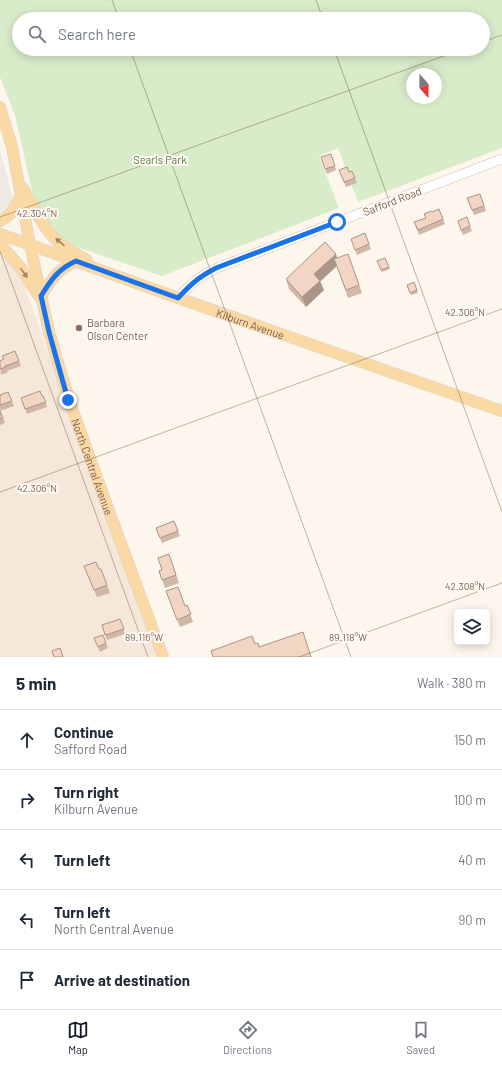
<!DOCTYPE html>
<meta charset="utf-8">
<style>
:root{--surface:#fff;--page:#f6f6f7;--text:#1f2937;--muted:#747a83;--line:#e0e1e3;--accent:#111827}
body{margin:0;font-family:Barlow,sans-serif;background:var(--page);color:var(--text)}
.controls{position:absolute;right:12px;bottom:12px;display:grid;overflow:hidden;border-radius:6px;box-shadow:0 2px 10px #0003}
.controls button{width:36px;height:36px;display:grid;place-items:center;padding:0;border:0;border-bottom:1px solid var(--line);background:var(--surface);color:var(--text);font:20px sans-serif}
.compass{position:absolute;left:406px;top:68px;width:36px;height:36px;border-radius:50%;background:var(--surface);box-shadow:0 2px 10px #0003;rotate:160deg}
.stop{position:absolute;width:12px;height:12px;margin:-9px;border:3px solid #1a73e8;border-radius:50%;background:#fff}
.stop.end{background:#1a73e8;border-color:#fff;box-shadow:0 1px 4px #0008}
.list{margin:0;padding:0;list-style:none}
h2{display:flex;justify-content:space-between;align-items:center;height:52px;margin:0;padding:0 16px;font-size:17px}
h2 small{font-size:13px;font-weight:400;color:var(--muted)}
.list li{display:grid;grid-template-columns:26px 1fr auto;gap:12px;align-items:center;box-sizing:border-box;height:60px;padding:0 16px;border-top:1px solid var(--line)}
.list b{display:block;font-size:15px;white-space:nowrap}
.list p{margin:0;font-size:13px;white-space:nowrap;color:var(--muted)}
.list em{font-size:13px;font-style:normal;color:var(--muted)}
.icon{flex:none;width:22px;height:22px;fill:none;stroke:currentColor;stroke-width:2;stroke-linecap:round;stroke-linejoin:round}
.map{position:relative;flex:none;width:502px;height:657px;overflow:hidden}
.search{position:absolute;background:var(--surface);box-shadow:0 2px 10px #0003;left:12px;right:12px;top:12px;height:44px;display:flex;align-items:center;gap:10px;box-sizing:border-box;padding:0 14px;border-radius:22px;color:var(--muted);font-size:15px}
.sheet{height:352px;background:var(--surface)}
nav{display:flex;justify-content:space-around;align-items:center;box-sizing:border-box;height:56px;border-top:1px solid var(--line);background:var(--surface);font-size:11px;color:var(--muted)}
nav a{display:grid;justify-items:center;gap:2px}
nav .on{color:var(--accent)}
.map>svg:first-child{display:block}
</style>
<div class="map">
<svg width="502" height="657" viewBox="0 0 502 657">
<rect width="100%" height="100%" fill="#fdf6ec"/>
<path fill="#f5e8da" d="M 0,253 L 22,269 L 28,296 L 156,657 L 0,657 Z"/>
<path fill="#efe9e4" d="M 0,150 L 13,199 L 8,211 L 0,215 Z"/>
<path fill="#d8ecc9" fill-rule="evenodd" d="M 0,0 L 502,0 L 502,148 L 358,202 L 338,148 L 319,156 L 339,208 L 162,276 L 65,243 L 47,227 L 34,200 L 15,115 L 0,77 ZM 19,19 L 483,19 L 483,49 L 19,49 ZM 412,74 L 436,74 L 436,98 L 412,98 Z"/>
<g fill="none" stroke-linecap="round" stroke-linejoin="round">
<g stroke="#d1beb0" stroke-width="10">
<path id="minor" d="M 178,298 C 192,283 198,277 217,268 L 502,159"/>
</g>
<g stroke="#dad1cd" stroke-width="12">
<g id="major">
<path id="s1" d="M 0,107 L 12,147 L 30,245 L 49,332 L 69,400 L 109,511 L 163,657"/>
<path d="M 23,188 C 32,205 41,224 55,239 C 64,248 76,254 87,260"/>
<path d="M 0,221 C 13,215 15,207 21,195"/>
<path id="s2" d="M 0,234 L 178,298 L 502,411"/>
<path d="M 0,244 L 21,268 L 38,295"/>
<path d="M 41,296 C 51,280 58,269 76,261"/>
</g>
</g>
<use href="#minor" stroke="#fff" stroke-width="9"/>
<use href="#major" stroke="#fbd9a5" stroke-width="11"/>
</g>
<path fill="#d1b7a8" d="M 331,154 L 336,170 L 327,174 L 325,169 Z
M 339,170 L 349,172 L 352,171 L 357,183 L 346,187 Z
M 480,194 L 486,211 L 474,215 L 467,198 Z
M 439,209 L 445,224 L 419,235 L 414,222 L 425,218 L 432,212 Z
M 467,217 L 472,231 L 463,235 L 458,221 Z
M 365,233 L 371,249 L 357,255 L 351,239 Z
M 348,254 L 362,293 L 348,298 L 337,266 L 320,282 L 324,290 L 306,307 L 289,289 L 286,279 Z
M 385,258 L 390,269 L 382,272 L 377,261 Z
M 414,282 L 418,293 L 411,295 L 407,285 Z
M 15,351 L 21,366 L 7,371 L 8,372 L 1,375 L 0,361 L 4,359 Z
M 8,392 L 14,406 L 0,411 L 5,423 L 0,425 L 0,395 Z
M 42,396 L 43,396 L 47,407 L 27,414 L 21,398 Z
M 174,521 L 180,536 L 162,543 L 156,528 Z
M 169,554 L 179,583 L 165,588 L 159,571 L 162,570 Z
M 84,566 L 99,569 L 101,569 L 110,593 L 97,597 Z
M 166,591 L 185,606 L 187,605 L 193,622 L 180,627 Z
M 120,619 L 125,634 L 107,640 L 102,625 Z
M 103,635 L 108,648 L 100,652 L 94,638 Z"/>
<path fill="#aa9588" d="M 336,254 L 339,264 L 320,281 L 324,290 L 306,307 L 302,297 L 314,274 Z"/>
<path fill="#f3d5c3" stroke="#aa9588" d="M 331,154 L 335,166 L 325,169 L 321,157 Z
M 347,167 L 349,172 L 352,171 L 355,178 L 344,182 L 339,170 Z
M 480,194 L 484,206 L 472,210 L 467,198 Z
M 439,209 L 443,219 L 418,230 L 414,222 L 426,218 L 424,214 L 431,211 L 432,212 Z
M 467,217 L 470,226 L 461,230 L 458,221 Z
M 365,233 L 369,244 L 355,250 L 351,239 Z
M 325,242 L 336,254 L 314,274 L 320,281 L 302,297 L 286,279 Z
M 348,254 L 359,285 L 346,290 L 334,259 Z
M 385,258 L 389,267 L 381,270 L 377,261 Z
M 414,282 L 417,290 L 410,293 L 407,285 Z
M 15,351 L 19,361 L 5,366 L 6,367 L 0,369 L 0,361 L 4,359 L 2,356 Z
M 40,391 L 42,396 L 43,396 L 46,402 L 25,409 L 21,398 Z
M 8,392 L 12,401 L 0,405 L 0,395 Z
M 0,411 L 3,418 L 0,419 Z
M 174,521 L 178,531 L 160,538 L 156,528 Z
M 169,554 L 176,575 L 162,580 L 159,571 L 162,570 L 158,558 Z
M 96,562 L 99,569 L 101,569 L 107,585 L 94,590 L 84,566 Z
M 178,587 L 185,606 L 187,605 L 191,614 L 177,620 L 166,591 Z
M 120,619 L 124,629 L 105,635 L 102,625 Z
M 303,632 L 311,657 L 213,657 L 211,651 L 252,636 L 255,644 L 258,643 L 259,647 Z
M 103,635 L 106,643 L 98,647 L 94,638 Z
M 60,648 L 63,657 L 54,657 L 52,651 Z"/>
<defs><path id="oneway-solid" d="M-6-.8H1V-3.2L6.5 0L1 3.2V.8H-6Z"/></defs>
<g fill="#a18267">
<use href="#oneway-solid" transform="translate(60 242) rotate(-139)"/>
<use href="#oneway-solid" transform="translate(24 273) rotate(55)"/>
</g>
<g fill="none" stroke-linecap="round" stroke-linejoin="round">
<path stroke="#1a73e8" stroke-width="5" d="M 68,400 L 49,332 L 41,296 C 51,280 58,269 76,261 L 178,298 C 192,283 199,277 216,268 L 337,222"/>
</g>
<path fill="none" stroke="#7a5c4d" stroke-width="1" stroke-opacity="0.45" d="M 112,0 L 119,19M 316,0 L 323,19M 483,42 L 502,35M 130,49 L 351,657M 334,49 L 502,512M 0,217 L 463,49M 0,251 L 148,657M 0,492 L 502,309M 299,657 L 502,583"/>
<circle fill="#8d6e63" stroke="#fffaf3" stroke-width="1.5" cx="79" cy="328" r="4"/>
<g text-anchor="middle" dominant-baseline="central" stroke-width="4" stroke-linejoin="round" paint-order="stroke">
<g font-size="11" fill="#537a41" stroke="#fffaf3">
<text x="160" y="159">Searls Park</text>
</g>
<g font-size="11" fill="#7a5c4d" stroke="#fffaf3">
<text transform="translate(392 201) rotate(-21)">Safford Road</text>
<text stroke="none"><textPath href="#s2" startOffset="266">Kilburn Avenue</textPath></text>
<text stroke="none"><textPath href="#s1" startOffset="372">North Central Avenue</textPath></text>
</g>
<g font-size="11" fill="#785e54" stroke="#fffaf3" text-anchor="start">
<text x="87" y="322">Barbara<tspan x="87" dy="13">Olson Center</tspan></text>
</g>
</g>
<g font-size="10" text-anchor="middle" fill="#7a5c4d" stroke="#fffaf3" stroke-width="4" stroke-linejoin="round" paint-order="stroke">
<text x="37" y="217">42.304°N</text>
<text x="465" y="316">42.306°N</text>
<text x="37" y="492">42.306°N</text>
<text x="465" y="590">42.308°N</text>
<text x="144" y="641">89.116°W</text>
<text x="348" y="641">89.118°W</text>
</g>
</svg>
<div class="controls">
<button><svg class="icon" aria-label="layers" viewBox="0 0 24 24"><path d="M12 4l9 5-9 5-9-5zM3 14l9 5 9-5"/></svg></button>
</div>
<svg class="compass" viewBox="-18 -18 36 36"><path d="M0-13l5 13h-10z" fill="#e53935"/><path d="M0 13l5-13h-10z" fill="#747a83"/></svg>
<div class="stop" style="left:337px;top:222px"></div>
<div class="stop end" style="left:68px;top:400px"></div>
<div class="search"><svg class="icon" aria-label="search" viewBox="0 0 24 24"><circle cx="10" cy="10" r="6"/><path d="M15 15l6 6"/></svg>Search here</div>
</div>
<section class="sheet">
<h2>5 min<small>Walk · 380 m</small></h2>
<ul class="list">
<li><svg class="icon" aria-label="ahead" viewBox="0 0 24 24"><path d="M12 20V5M6 11l6-6 6 6"/></svg><div><b>Continue</b><p>Safford Road</p></div><em>150 m</em></li>
<li><svg class="icon" aria-label="right" viewBox="0 0 24 24"><path d="M7 20v-9h11M14 6l5 5-5 5"/></svg><div><b>Turn right</b><p>Kilburn Avenue</p></div><em>100 m</em></li>
<li><svg class="icon" aria-label="left" viewBox="0 0 24 24"><path d="M17 20v-9H6M10 6l-5 5 5 5"/></svg><div><b>Turn left</b></div><em>40 m</em></li>
<li><svg class="icon" aria-label="left" viewBox="0 0 24 24"><path d="M17 20v-9H6M10 6l-5 5 5 5"/></svg><div><b>Turn left</b><p>North Central Avenue</p></div><em>90 m</em></li>
<li><svg class="icon" aria-label="arrive" viewBox="0 0 24 24"><path d="M6 21V4h12l-3 4 3 4H6"/></svg><div><b>Arrive at destination</b></div></li>
</ul>
</section>
<nav>
<a class="on"><svg class="icon" aria-label="map" viewBox="0 0 24 24"><path d="M3 6l6-2 6 2 6-2v14l-6 2-6-2-6 2zM9 4v14M15 6v14"/></svg>Map</a>
<a><svg class="icon" aria-label="directions" viewBox="0 0 24 24"><path d="M12 3l9 9-9 9-9-9zM9 14v-3h6M13 9l2 2-2 2"/></svg>Directions</a>
<a><svg class="icon" aria-label="saved" viewBox="0 0 24 24"><path d="M7 4h10v16l-5-4-5 4z"/></svg>Saved</a>
</nav>
